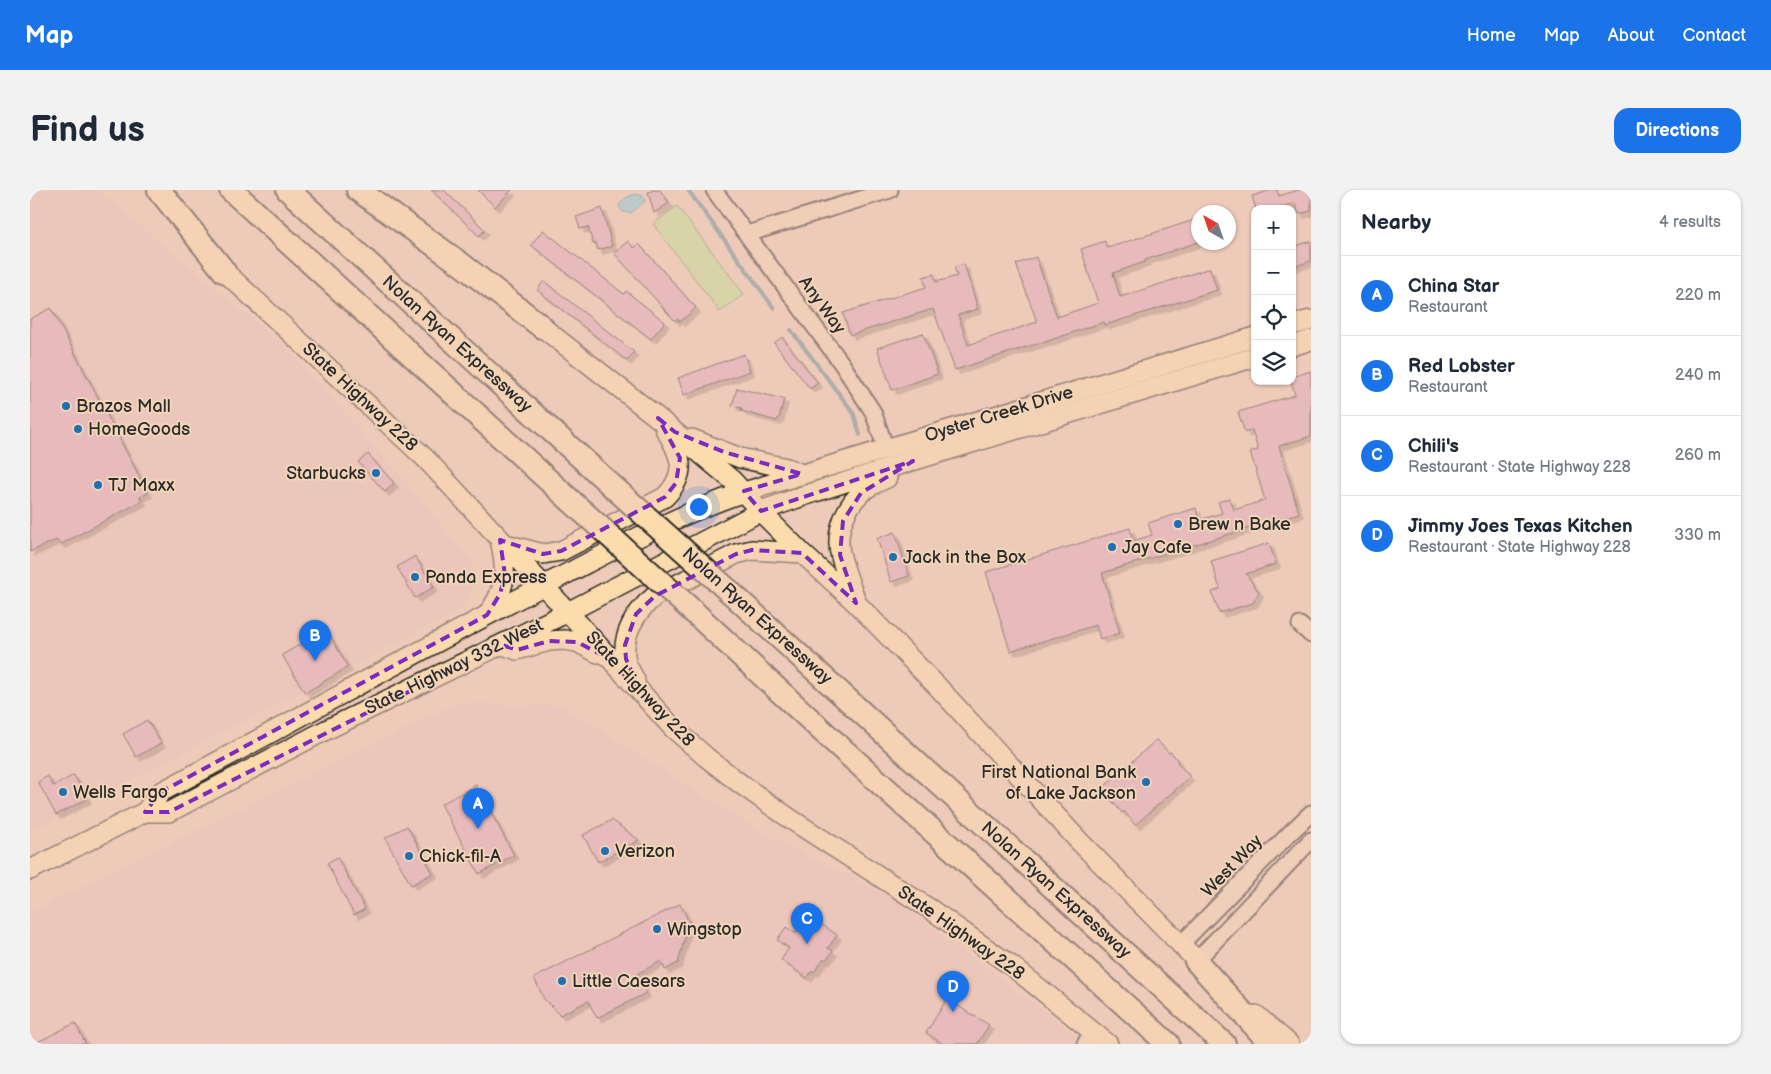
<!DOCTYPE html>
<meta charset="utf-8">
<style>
:root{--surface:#fff;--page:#f2f2f3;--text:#1f2937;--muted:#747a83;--line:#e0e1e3;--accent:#1a73e8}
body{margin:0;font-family:"Balsamiq Sans",sans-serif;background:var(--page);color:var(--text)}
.controls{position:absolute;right:15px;top:15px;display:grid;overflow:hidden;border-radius:10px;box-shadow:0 1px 4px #0004}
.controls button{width:45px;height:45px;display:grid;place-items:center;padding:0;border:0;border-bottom:1px solid var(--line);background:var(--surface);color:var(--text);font:25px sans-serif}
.compass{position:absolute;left:1161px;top:15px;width:45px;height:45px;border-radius:50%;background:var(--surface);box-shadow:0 1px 4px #0004;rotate:320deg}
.you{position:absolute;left:668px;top:316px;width:18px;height:18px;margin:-12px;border:4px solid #fff;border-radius:50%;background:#1a73e8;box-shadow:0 0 0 8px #1a73e833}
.badge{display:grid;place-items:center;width:32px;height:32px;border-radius:50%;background:var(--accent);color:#fff;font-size:16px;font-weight:700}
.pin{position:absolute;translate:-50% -41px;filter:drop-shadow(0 1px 2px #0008)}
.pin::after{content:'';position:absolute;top:26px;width:18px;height:15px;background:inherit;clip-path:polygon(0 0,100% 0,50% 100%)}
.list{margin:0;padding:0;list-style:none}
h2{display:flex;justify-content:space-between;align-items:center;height:65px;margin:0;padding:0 20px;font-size:21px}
h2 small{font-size:16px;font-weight:400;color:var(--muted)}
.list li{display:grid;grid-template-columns:32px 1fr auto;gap:15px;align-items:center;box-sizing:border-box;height:80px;padding:0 20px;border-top:1px solid var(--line)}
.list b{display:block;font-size:19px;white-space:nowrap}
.list p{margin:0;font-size:16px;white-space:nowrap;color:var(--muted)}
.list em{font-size:16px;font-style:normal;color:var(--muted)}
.icon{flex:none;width:28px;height:28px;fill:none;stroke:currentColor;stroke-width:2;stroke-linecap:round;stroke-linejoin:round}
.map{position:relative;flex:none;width:1281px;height:854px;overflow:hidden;border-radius:15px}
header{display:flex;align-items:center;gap:30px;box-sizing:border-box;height:70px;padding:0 25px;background:var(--accent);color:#fff}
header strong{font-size:24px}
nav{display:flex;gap:28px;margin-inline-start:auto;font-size:18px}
.intro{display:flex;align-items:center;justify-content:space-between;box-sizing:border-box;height:120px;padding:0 30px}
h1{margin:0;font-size:35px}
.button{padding:12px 22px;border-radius:15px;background:var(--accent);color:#fff;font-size:18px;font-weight:700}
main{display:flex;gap:30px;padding:0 30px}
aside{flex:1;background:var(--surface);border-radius:15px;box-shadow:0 1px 4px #0004}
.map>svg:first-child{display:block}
</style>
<header>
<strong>Map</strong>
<nav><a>Home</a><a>Map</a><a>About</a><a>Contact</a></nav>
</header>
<div class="intro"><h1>Find us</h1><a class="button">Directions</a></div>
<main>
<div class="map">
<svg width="1281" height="854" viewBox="0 0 1281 854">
<defs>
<filter id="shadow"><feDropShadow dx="4.5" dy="4.5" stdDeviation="0" flood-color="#0004"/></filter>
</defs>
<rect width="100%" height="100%" fill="#eecbb9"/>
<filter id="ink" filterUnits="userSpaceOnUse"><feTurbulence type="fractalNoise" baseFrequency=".02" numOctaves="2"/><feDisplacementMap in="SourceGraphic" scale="10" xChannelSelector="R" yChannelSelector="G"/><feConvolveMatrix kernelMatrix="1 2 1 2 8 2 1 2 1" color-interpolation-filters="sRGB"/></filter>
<g filter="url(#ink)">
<path fill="#e9c0ba" d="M 0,0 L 68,0 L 258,160 L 352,264 L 442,371 L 443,395 L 439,409 L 432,419 L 0,642 Z
M 427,513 L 531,516 L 731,642 L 864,709 L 1034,836 L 1053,854 L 0,854 L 0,722 Z"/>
<path fill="#bedd96" stroke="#748460" d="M 647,16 L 714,104 L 690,122 L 623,34 Z"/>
<path fill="#7ecbdd" stroke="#5d8b96" d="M 606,4 L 613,6 L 615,11 L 601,23 L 593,22 L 589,17 C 591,9 599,6 606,4 Z"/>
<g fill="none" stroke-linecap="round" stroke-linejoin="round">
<path stroke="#5d8b96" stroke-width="4" d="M 658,0 L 744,118
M 761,140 L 819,217 L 824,224 L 830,245"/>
</g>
<path fill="#dda6bd" stroke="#2b2b2b" filter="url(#shadow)" d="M 401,0 L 414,0 L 455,40 L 449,46 Z
M 448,0 L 482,0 L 465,17 Z
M 624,0 L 630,0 L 639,13 L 624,23 L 618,2 Z
M 1242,0 L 1247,0 L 1249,6 L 1268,0 L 1281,0 L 1281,21 L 1269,24 L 1265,13 L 1247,19 L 1226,19 L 1222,6 Z
M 572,18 L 582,56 L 568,60 L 566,53 L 563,54 L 558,37 L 550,39 L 546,27 Z
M 1164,30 L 1168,42 L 1168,52 L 1115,70 L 1115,72 L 1083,83 L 1090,107 L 1180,78 L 1187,100 L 1075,135 L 1074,132 L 1012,153 L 1012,152 L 925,180 L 903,119 L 820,145 L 813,123 L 896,97 L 893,87 L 904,84 L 906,92 L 927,86 L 924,77 L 934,74 L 948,119 L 928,125 L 938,155 L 1007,132 L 986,74 L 1006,67 L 1027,127 L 1068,113 L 1051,59 L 1075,51 L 1077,58 Z
M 513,40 L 594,104 L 596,101 L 635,132 L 621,149 L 501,55 Z
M 598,51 L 604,58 L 609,54 L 666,118 L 650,132 L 648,129 L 645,131 L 584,63 Z
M 1281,51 L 1281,71 L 1262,77 L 1262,57 Z
M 514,91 L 604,162 L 597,171 L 507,100 Z
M 21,118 L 118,303 L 110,307 L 112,311 L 31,354 L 26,350 L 0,362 L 0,129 Z
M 893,143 L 908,184 L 862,200 L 847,158 Z
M 752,147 L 788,193 L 780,199 L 744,153 Z
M 714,164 L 720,181 L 654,205 L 648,188 Z
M 1281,181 L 1281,246 L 1249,256 L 1269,323 L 1072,383 L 1090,443 L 1070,449 L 1066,435 L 980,461 L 956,382 L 1100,338 L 1103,351 L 1122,345 L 1118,333 L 1166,318 L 1169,330 L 1192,323 L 1188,312 L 1200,308 L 1204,320 L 1235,310 L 1220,262 L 1228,260 L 1222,240 L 1215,243 L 1208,222 L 1265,205 L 1261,191 L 1262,191 L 1262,187 Z
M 707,198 L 754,209 L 749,228 L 748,228 L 747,231 L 711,221 L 712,218 L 702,216 Z
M 338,264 L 364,293 L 355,302 L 328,272 Z
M 865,342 L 879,386 L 861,392 L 847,348 Z
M 1239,353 L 1246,374 L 1216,384 L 1229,402 L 1223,413 L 1189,423 L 1182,402 L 1190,399 L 1181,371 Z
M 385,366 L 404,397 L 385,408 L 367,377 Z
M 296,439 L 318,477 L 275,503 L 252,465 Z
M 117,530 L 131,553 L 106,567 L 93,544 Z
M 1126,550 L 1127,550 L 1139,563 L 1141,562 L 1148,571 L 1147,572 L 1160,587 L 1105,635 L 1094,621 L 1092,623 L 1084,613 L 1072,600 L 1074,599 L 1073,598 Z
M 44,585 L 57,609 L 26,625 L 8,592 L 18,586 L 23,596 Z
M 446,595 L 484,665 L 449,684 L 411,614 Z
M 582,630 L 609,650 L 568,672 L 553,645 Z
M 377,636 L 403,683 L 381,695 L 355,648 Z
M 307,667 L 335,719 L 324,725 L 297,673 Z
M 650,714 L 659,732 L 648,773 L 635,780 L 631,771 L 607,784 L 616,803 L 567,828 L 558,811 L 530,825 L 514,809 L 504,788 Z
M 778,725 L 807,745 L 798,758 L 803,761 L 796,770 L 794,768 L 784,782 L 782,781 L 777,788 L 751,770 L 759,758 L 747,750 L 756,737 L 765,743 Z
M 917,809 L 959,835 L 947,854 L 913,854 L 896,843 Z
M 45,833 L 56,854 L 4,854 Z"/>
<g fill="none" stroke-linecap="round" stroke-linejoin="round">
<g stroke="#2b2b2b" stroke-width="19">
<path id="minor" d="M 684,0 L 812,174 L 843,222 L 856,259
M 717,44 L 860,0
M 1270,435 L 1281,445
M 1150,755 L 1260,643 L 1281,623
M 1166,771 L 1281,650
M 1055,854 L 1062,842"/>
</g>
<g stroke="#2b2b2b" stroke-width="22">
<path id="major" d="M 194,81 L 395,268 L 538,422 L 643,538 L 676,567 L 712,595 L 762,630 L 903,721 L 983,777 L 1078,854
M 1262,135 L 1281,130
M 512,137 L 628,228 L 702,290 L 735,326 L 772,363 L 826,413 L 908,497 L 1049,651 L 1176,780
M 1262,156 L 1281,150
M 662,249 L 710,268 L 757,278 L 772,284
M 475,354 L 513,364 L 531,361 L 635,307 C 659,282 651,265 635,239
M 826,411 C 821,397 815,382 811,367 C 804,343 816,313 836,299 C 843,294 850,291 857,288
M 458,424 C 477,399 477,379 470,350
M 473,455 L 487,460 L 519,451 L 534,450 L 547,452 L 568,463
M 605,490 C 602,484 598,478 596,472 C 590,446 606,421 625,406 L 706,364 L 722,360 L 772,363
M 115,622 L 139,622 L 296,540 L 538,422 L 731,321 L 779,304 L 862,277 L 1225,167
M 0,680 L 115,622 L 131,602 C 267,530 401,453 538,383 C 596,353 652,323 714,302 L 1225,147
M 1226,825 L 1259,854"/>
</g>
<g stroke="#2b2b2b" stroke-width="26">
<path id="highway" d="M 129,0 L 194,81
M 201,0 L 552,321
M 258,0 L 581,295
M 328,0 L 431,74 L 512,137
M 700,402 L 1194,854
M 666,424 L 799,547 L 1138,854
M 1166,771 L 1241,854"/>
</g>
<use href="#minor" stroke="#f2d4b8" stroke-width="15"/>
<use href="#major" stroke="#fcdcac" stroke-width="19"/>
<use href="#highway" stroke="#fcdcac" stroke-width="22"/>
<g stroke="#2b2b2b" stroke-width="26" stroke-linecap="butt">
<path id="highway-bridge" d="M 581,295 L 700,402
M 552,321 L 666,424"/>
</g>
<use href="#highway-bridge" stroke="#fcdcac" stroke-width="22"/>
</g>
</g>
<path d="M0 0H1281V854H0ZM 628,228 L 645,242 L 694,262 L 772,284 L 714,301 L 731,321 L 883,271 L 831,303 L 813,331 L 810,365 L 826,413 L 772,363 L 722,360 L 706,364 L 625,406 L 606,424 L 595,455 L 596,469 L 611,503 L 580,469 L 547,452 L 519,451 L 487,460 L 472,455 L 139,622 L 115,622 L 131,602 L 457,425 L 470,404 L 475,385 L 470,350 L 513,364 L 531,361 L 635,307 L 646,293 L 650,268 Z" fill="#eecbb9" fill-opacity=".55" fill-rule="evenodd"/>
<path fill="none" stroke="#7b2cbf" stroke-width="4" stroke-dasharray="10 6" stroke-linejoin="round" d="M 628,228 L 645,242 L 694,262 L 772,284 L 714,301 L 731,321 L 883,271 L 831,303 L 813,331 L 810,365 L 826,413 L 772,363 L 722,360 L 706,364 L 625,406 L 606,424 L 595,455 L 596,469 L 611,503 L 580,469 L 547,452 L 519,451 L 487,460 L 472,455 L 139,622 L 115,622 L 131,602 L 457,425 L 470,404 L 475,385 L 470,350 L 513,364 L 531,361 L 635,307 L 646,293 L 650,268 Z"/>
<g fill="#1f6fb2" stroke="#f2d4b8" stroke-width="2">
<circle cx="36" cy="216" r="5"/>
<circle cx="48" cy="239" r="5"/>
<circle cx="346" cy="283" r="5"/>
<circle cx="68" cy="295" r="5"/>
<circle cx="1148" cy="334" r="5"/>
<circle cx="1082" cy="357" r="5"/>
<circle cx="863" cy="367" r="5"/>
<circle cx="385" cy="387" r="5"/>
<circle cx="1116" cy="592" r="5"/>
<circle cx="33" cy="602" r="5"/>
<circle cx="575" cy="661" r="5"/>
<circle cx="379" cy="666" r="5"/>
<circle cx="627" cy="739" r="5"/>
<circle cx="532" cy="791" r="5"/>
</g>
<g text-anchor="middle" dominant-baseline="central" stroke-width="4" stroke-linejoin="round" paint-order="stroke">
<g font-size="18" fill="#2b2b2b" stroke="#f2d4b8">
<text transform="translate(792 115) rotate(54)">Any Way</text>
<text transform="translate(427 154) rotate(42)">Nolan Ryan Expressway</text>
<text transform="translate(330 207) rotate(43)">State Highway 228</text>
<text transform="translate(969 224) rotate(-17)">Oyster Creek Drive</text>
<text transform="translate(727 426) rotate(42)">Nolan Ryan Expressway</text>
<text transform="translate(424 477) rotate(-26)">State Highway 332 West</text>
<text transform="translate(610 499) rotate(47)">State Highway 228</text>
<text transform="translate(1202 676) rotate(-46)">West Way</text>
<text transform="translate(1026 700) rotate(42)">Nolan Ryan Expressway</text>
<text transform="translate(931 743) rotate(35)">State Highway 228</text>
</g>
<g font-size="18" fill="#2b2b2b" stroke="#f2d4b8" text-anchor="start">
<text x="46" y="216">Brazos Mall</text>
<text x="58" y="239">HomeGoods</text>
<text x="336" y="283" text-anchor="end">Starbucks</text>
<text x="78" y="295">TJ Maxx</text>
<text x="1158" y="334">Brew n Bake</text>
<text x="1092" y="357">Jay Cafe</text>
<text x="873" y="367">Jack in the Box</text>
<text x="395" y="387">Panda Express</text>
<text x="1106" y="582" text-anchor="end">First National Bank<tspan x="1106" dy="21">of Lake Jackson</tspan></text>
<text x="43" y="602">Wells Fargo</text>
<text x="585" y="661">Verizon</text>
<text x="389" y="666">Chick-fil-A</text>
<text x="637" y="739">Wingstop</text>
<text x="542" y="791">Little Caesars</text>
</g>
</g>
</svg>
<div class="controls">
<button>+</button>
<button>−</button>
<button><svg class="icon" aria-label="locate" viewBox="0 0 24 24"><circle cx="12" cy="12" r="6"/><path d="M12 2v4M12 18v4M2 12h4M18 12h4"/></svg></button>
<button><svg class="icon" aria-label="layers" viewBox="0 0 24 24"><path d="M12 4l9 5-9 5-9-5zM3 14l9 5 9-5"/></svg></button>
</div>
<svg class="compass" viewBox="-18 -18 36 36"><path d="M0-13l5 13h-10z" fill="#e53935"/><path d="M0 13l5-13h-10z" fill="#747a83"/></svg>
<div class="you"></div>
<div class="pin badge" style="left:448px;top:639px">A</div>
<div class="pin badge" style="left:285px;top:471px">B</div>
<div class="pin badge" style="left:777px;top:754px">C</div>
<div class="pin badge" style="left:923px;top:822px">D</div>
</div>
<aside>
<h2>Nearby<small>4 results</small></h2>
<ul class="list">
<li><span class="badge">A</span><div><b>China Star</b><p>Restaurant</p></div><em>220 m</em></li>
<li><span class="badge">B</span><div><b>Red Lobster</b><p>Restaurant</p></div><em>240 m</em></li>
<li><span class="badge">C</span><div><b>Chili's</b><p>Restaurant · State Highway 228</p></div><em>260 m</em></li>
<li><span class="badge">D</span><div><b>Jimmy Joes Texas Kitchen</b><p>Restaurant · State Highway 228</p></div><em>330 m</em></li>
</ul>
</aside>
</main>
